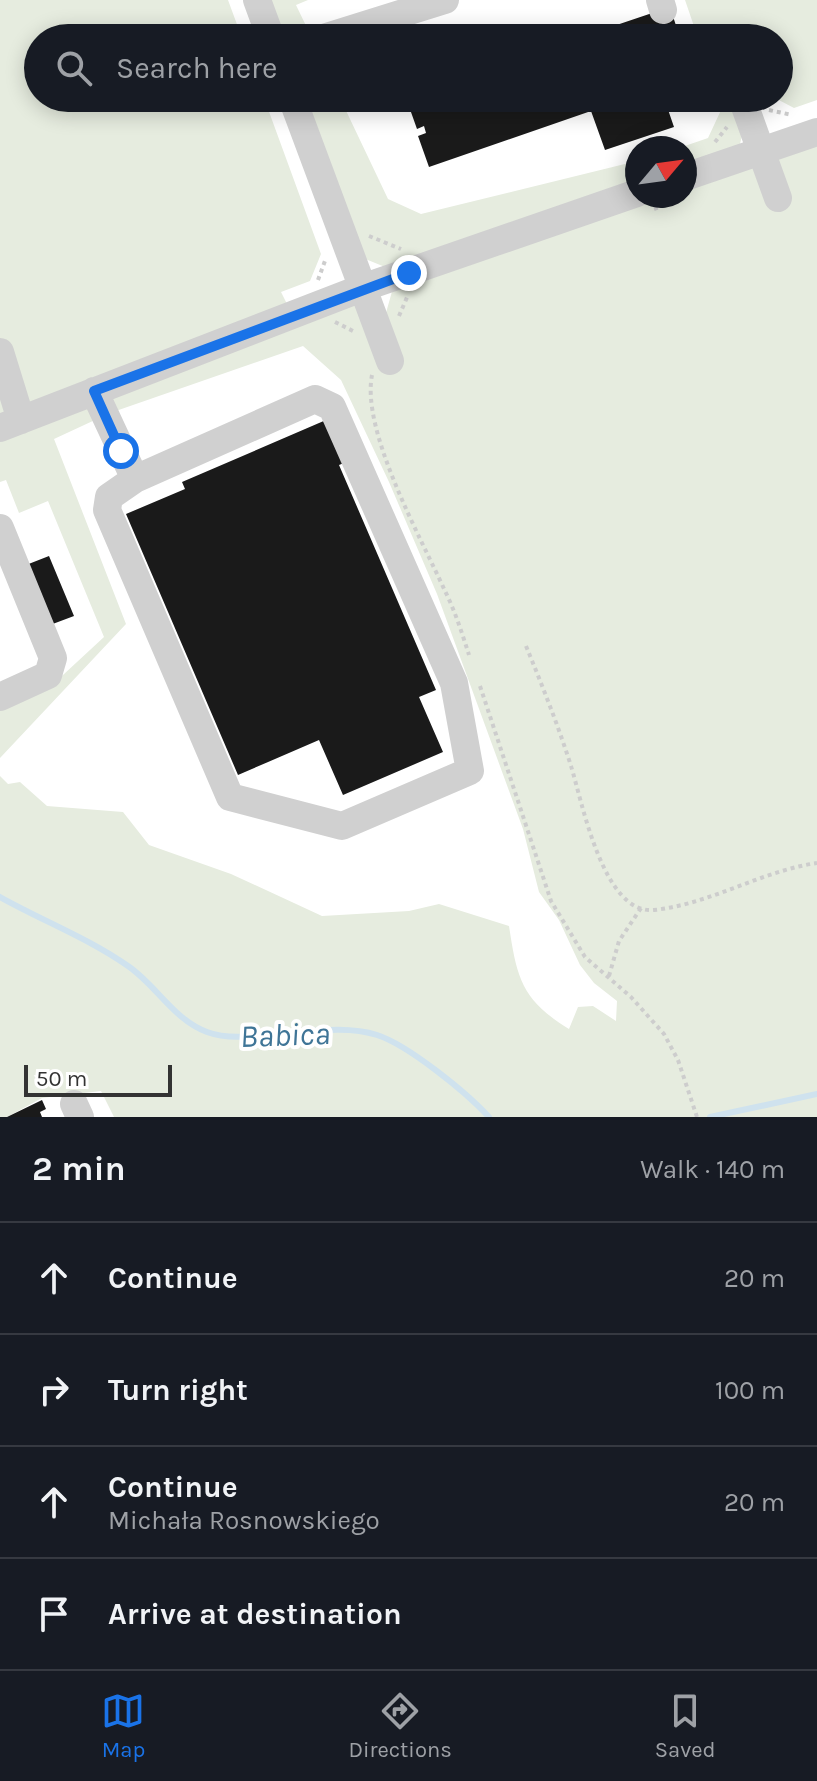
<!DOCTYPE html>
<meta charset="utf-8">
<style>
:root{--surface:#171b24;--page:#242831;--text:#f1f3f6;--muted:#9ea1a6;--line:#363941;--accent:#1a73e8}
body{margin:0;font-family:Karla,sans-serif;background:var(--page);color:var(--text)}
.compass{position:absolute;left:625px;top:136px;width:72px;height:72px;border-radius:50%;background:var(--surface);box-shadow:0 4px 20px #0003;rotate:61deg}
.scale{position:absolute;left:24px;bottom:20px;width:148px;box-sizing:border-box;padding-left:8px;border:4px solid #333;border-top:0;font-size:22px;line-height:28px;white-space:nowrap;color:#333;-webkit-text-stroke:6px #fff;paint-order:stroke}
.stop{position:absolute;width:24px;height:24px;margin:-18px;border:6px solid #1a73e8;border-radius:50%;background:#fff}
.stop.end{background:#1a73e8;border-color:#fff;box-shadow:0 2px 8px #0008}
.list{margin:0;padding:0;list-style:none}
h2{display:flex;justify-content:space-between;align-items:center;height:104px;margin:0;padding:0 32px;font-size:34px}
h2 small{font-size:26px;font-weight:400;color:var(--muted)}
.list li{display:grid;grid-template-columns:52px 1fr auto;gap:24px;align-items:center;box-sizing:border-box;height:112px;padding:0 32px;border-top:2px solid var(--line)}
.list b{display:block;font-size:30px;white-space:nowrap}
.list p{margin:0;font-size:26px;white-space:nowrap;color:var(--muted)}
.list em{font-size:26px;font-style:normal;color:var(--muted)}
.icon{flex:none;width:44px;height:44px;fill:none;stroke:currentColor;stroke-width:2;stroke-linecap:round;stroke-linejoin:round}
.map{position:relative;flex:none;width:817px;height:1117px;overflow:hidden}
.search{position:absolute;background:var(--surface);box-shadow:0 4px 20px #0003;left:24px;right:24px;top:24px;height:88px;display:flex;align-items:center;gap:20px;box-sizing:border-box;padding:0 28px;border-radius:44px;color:var(--muted);font-size:30px}
.sheet{height:552px;background:var(--surface)}
nav{display:flex;justify-content:space-around;align-items:center;box-sizing:border-box;height:112px;border-top:2px solid var(--line);background:var(--surface);font-size:22px;color:var(--muted)}
nav a{display:grid;justify-items:center;gap:4px}
nav .on{color:var(--accent)}
.map>svg:first-child{display:block}
</style>
<div class="map">
<svg width="817" height="1117" viewBox="0 0 817 1117">
<rect width="100%" height="100%" fill="#fff"/>
<path fill="#e6ecdf" d="M 0,0 L 228,0 L 242,38 L 38,38 L 38,98 L 264,98 L 321,254 L 310,281 L 281,292 L 289,308 L 0,417 Z
M 266,0 L 308,0 L 296,5 L 309,32 L 287,35 L 275,27 Z
M 685,0 L 817,0 L 817,100 L 794,108 L 775,98 L 779,98 L 779,38 L 698,38 Z
M 302,98 L 340,98 L 388,199 L 421,214 L 637,161 L 637,184 L 385,267 L 363,258 Z
M 719,98 L 751,98 L 740,144 L 685,168 L 685,148 L 679,148 L 708,138 L 722,108 Z
M 817,145 L 817,1117 L 114,1117 L 101,1091 L 42,1098 L 7,1117 L 0,1117 L 0,776 L 8,784 L 20,782 L 47,806 L 123,812 L 149,845 L 231,874 L 322,916 L 409,911 L 439,904 L 509,926 C 517,979 522,1000 569,1029 L 578,1007 L 593,1006 L 616,1021 L 617,1001 L 594,983 L 580,965 L 559,920 L 539,892 L 523,829 L 437,594 L 389,482 L 341,380 L 303,346 L 110,413 L 54,439 L 126,624 L 0,758 L 0,708 L 50,687 L 104,637 L 48,501 L 19,513 L 6,480 L 0,482 L 0,428 L 362,288 L 380,334 L 393,288 L 666,196 L 685,196 L 685,190 Z"/>
<g fill="none" stroke-linecap="round" stroke-linejoin="round">
<path stroke="#cfe2ee" stroke-width="6" d="M 0,897 C 43,921 88,938 128,966 C 156,985 174,1020 207,1032 C 231,1041 260,1035 285,1033 C 313,1031 349,1026 377,1035 C 408,1045 466,1092 489,1117
M 710,1117 L 817,1094"/>
</g>
<path fill="#1a1a1a" d="M 670,7 L 680,38 L 581,38 L 581,37 Z
M 406,98 L 664,98 L 674,127 L 605,150 L 591,111 L 429,167 L 418,136 L 426,133 L 424,126 L 417,129 Z
M 326,420 L 344,463 L 339,465 L 436,690 L 419,697 L 443,752 L 343,795 L 319,740 L 238,775 L 126,514 L 185,489 L 182,482 Z
M 49,556 L 74,616 L 50,625 L 26,565 Z
M 42,1100 L 46,1109 L 40,1112 L 42,1117 L 7,1117 Z"/>
<g fill="none" stroke-linecap="round" stroke-linejoin="round">
<path stroke="#cdcdcd" stroke-width="4" stroke-dasharray="4 4" stroke-linecap="butt" d="M 769,110 L 792,115
M 715,142 L 727,127
M 654,209 L 679,200
M 369,236 L 401,249
M 318,280 L 326,258
M 399,316 L 408,295
M 335,322 L 353,331
M 372,375 C 361,431 421,538 445,591 C 455,611 462,633 469,655
M 526,646 C 542,685 558,725 571,766 C 582,801 603,915 654,910 C 711,904 761,871 817,863
M 480,686 L 551,901 L 585,957 L 631,997 L 664,1034 L 678,1060 L 697,1117
M 609,976 L 619,941 L 641,908"/>
<path stroke="#d0d0d0" stroke-width="28" d="M 257,0 L 271,38
M 660,0 L 663,10
M 323,38 L 445,0
M 292,98 L 390,361
M 743,101 L 778,198
M 685,177 L 817,132
M 0,352 L 21,420
M 94,391 L 135,479 L 109,497 L 107,510 L 230,797 L 342,826 L 470,771 L 454,683 L 332,407 L 315,399 L 135,479
M 0,428 L 362,288 L 637,193
M 0,528 L 53,658 L 48,675 L 0,697
M 74,1104 L 80,1117"/>
</g>
<g fill="none" stroke-linecap="round" stroke-linejoin="round">
<path stroke="#1a73e8" stroke-width="10" d="M 121,451 L 94,391 L 409,273"/>
</g>
<g text-anchor="middle" dominant-baseline="central" stroke-width="8" stroke-linejoin="round" paint-order="stroke">
<g font-size="32" font-style="italic" fill="#3f7597" stroke="#fff">
<text transform="translate(285 1035) rotate(-2)">Babica</text>
</g>
</g>
</svg>
<svg class="compass" viewBox="-18 -18 36 36"><path d="M0-13l5 13h-10z" fill="#e53935"/><path d="M0 13l5-13h-10z" fill="#9ea1a6"/></svg>
<div class="scale">50 m</div>
<div class="stop" style="left:121px;top:451px"></div>
<div class="stop end" style="left:409px;top:273px"></div>
<div class="search"><svg class="icon" aria-label="search" viewBox="0 0 24 24"><circle cx="10" cy="10" r="6"/><path d="M15 15l6 6"/></svg>Search here</div>
</div>
<section class="sheet">
<h2>2 min<small>Walk · 140 m</small></h2>
<ul class="list">
<li><svg class="icon" aria-label="ahead" viewBox="0 0 24 24"><path d="M12 20V5M6 11l6-6 6 6"/></svg><div><b>Continue</b></div><em>20 m</em></li>
<li><svg class="icon" aria-label="right" viewBox="0 0 24 24"><path d="M7 20v-9h11M14 6l5 5-5 5"/></svg><div><b>Turn right</b></div><em>100 m</em></li>
<li><svg class="icon" aria-label="ahead" viewBox="0 0 24 24"><path d="M12 20V5M6 11l6-6 6 6"/></svg><div><b>Continue</b><p>Michała Rosnowskiego</p></div><em>20 m</em></li>
<li><svg class="icon" aria-label="arrive" viewBox="0 0 24 24"><path d="M6 21V4h12l-3 4 3 4H6"/></svg><div><b>Arrive at destination</b></div></li>
</ul>
</section>
<nav>
<a class="on"><svg class="icon" aria-label="map" viewBox="0 0 24 24"><path d="M3 6l6-2 6 2 6-2v14l-6 2-6-2-6 2zM9 4v14M15 6v14"/></svg>Map</a>
<a><svg class="icon" aria-label="directions" viewBox="0 0 24 24"><path d="M12 3l9 9-9 9-9-9zM9 14v-3h6M13 9l2 2-2 2"/></svg>Directions</a>
<a><svg class="icon" aria-label="saved" viewBox="0 0 24 24"><path d="M7 4h10v16l-5-4-5 4z"/></svg>Saved</a>
</nav>
